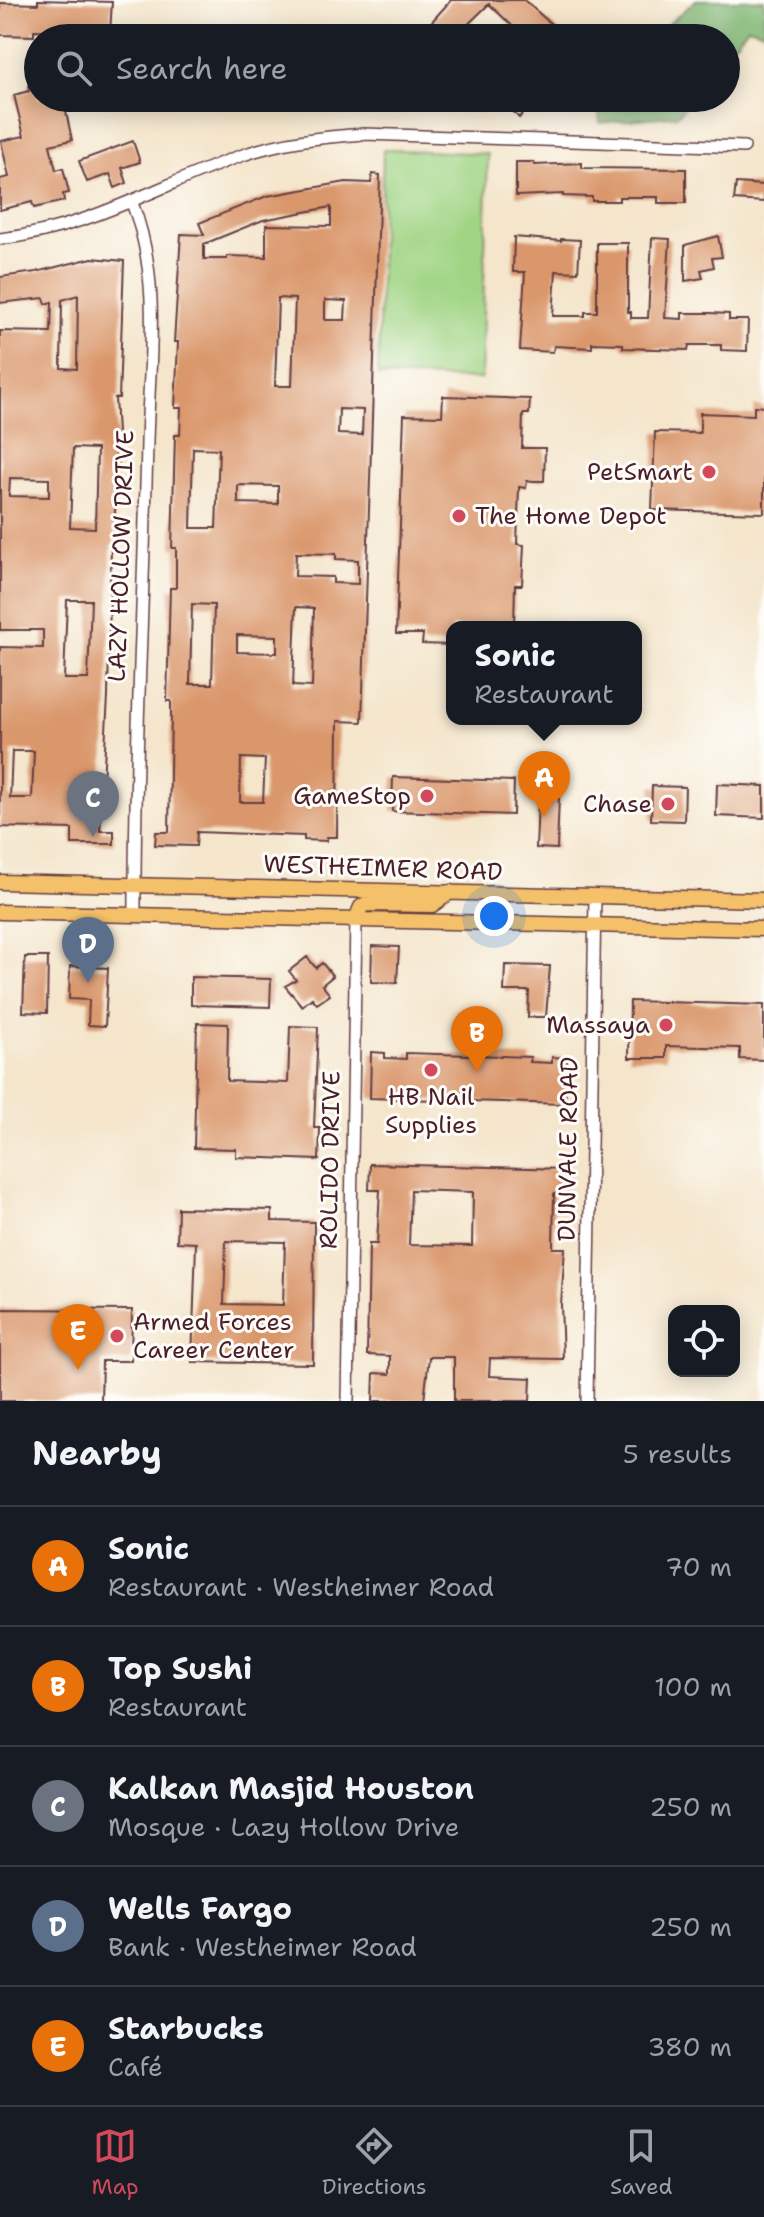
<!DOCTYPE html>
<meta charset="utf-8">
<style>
:root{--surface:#171b24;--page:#20242c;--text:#f1f3f6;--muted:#9ea1a6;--line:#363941;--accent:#d1495b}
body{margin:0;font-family:"Shantell Sans",sans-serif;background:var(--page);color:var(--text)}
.controls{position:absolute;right:24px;bottom:24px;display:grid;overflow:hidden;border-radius:16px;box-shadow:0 4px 20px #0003}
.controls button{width:72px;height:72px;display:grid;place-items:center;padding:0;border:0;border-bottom:2px solid var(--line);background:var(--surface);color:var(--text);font:40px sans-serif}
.you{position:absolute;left:494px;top:916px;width:28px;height:28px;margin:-20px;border:6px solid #fff;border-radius:50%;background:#1a73e8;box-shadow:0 0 0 12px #1a73e833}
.badge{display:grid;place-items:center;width:52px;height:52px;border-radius:50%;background:var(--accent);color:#fff;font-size:26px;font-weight:700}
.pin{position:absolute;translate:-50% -66px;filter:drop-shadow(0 2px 4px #0008)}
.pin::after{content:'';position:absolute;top:42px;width:28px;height:24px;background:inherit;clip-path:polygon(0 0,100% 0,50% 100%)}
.popup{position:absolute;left:446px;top:621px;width:196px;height:104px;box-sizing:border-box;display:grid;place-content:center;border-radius:16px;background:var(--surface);filter:drop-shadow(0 2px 6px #0005);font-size:26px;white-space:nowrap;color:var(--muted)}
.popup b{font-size:30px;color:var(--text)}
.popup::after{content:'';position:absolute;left:50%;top:100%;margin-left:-16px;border:16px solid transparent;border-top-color:var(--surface)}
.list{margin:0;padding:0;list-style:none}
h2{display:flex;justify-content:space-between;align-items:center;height:104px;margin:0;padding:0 32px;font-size:34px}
h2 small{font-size:26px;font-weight:400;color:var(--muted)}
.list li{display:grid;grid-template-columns:52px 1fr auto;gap:24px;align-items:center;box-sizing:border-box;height:120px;padding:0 32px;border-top:2px solid var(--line)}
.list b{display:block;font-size:30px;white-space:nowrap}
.list p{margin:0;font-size:26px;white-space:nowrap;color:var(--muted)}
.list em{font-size:26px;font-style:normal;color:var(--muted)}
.icon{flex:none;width:44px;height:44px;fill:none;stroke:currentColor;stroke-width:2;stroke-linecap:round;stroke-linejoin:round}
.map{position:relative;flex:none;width:764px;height:1401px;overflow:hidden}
.search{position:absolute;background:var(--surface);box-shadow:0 4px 20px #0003;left:24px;right:24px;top:24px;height:88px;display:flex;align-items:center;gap:20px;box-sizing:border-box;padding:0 28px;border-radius:44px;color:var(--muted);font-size:30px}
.sheet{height:704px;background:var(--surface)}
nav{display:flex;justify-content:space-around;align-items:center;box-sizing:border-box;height:112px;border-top:2px solid var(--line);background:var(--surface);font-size:22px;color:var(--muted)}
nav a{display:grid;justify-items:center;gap:4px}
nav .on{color:var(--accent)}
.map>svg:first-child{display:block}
</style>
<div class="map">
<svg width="764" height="1401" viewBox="0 0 764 1401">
<rect width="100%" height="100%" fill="#fdfcf7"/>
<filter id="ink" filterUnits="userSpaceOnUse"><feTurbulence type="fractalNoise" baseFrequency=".0125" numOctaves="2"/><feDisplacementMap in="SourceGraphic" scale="16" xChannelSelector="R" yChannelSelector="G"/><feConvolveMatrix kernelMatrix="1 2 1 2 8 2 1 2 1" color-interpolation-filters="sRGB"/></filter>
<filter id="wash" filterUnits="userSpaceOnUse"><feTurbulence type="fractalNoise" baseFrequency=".006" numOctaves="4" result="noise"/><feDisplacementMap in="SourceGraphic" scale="32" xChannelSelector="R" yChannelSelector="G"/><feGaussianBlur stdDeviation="1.8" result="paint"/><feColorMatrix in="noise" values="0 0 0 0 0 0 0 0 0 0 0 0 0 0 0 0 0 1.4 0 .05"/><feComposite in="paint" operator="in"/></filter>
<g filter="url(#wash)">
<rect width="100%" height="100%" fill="#f4e5cb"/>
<path fill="#a1d586" stroke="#767a58" stroke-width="2" d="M 383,149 L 488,154 L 481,379 L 378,376 Z"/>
<path fill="#80b673" stroke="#656a4f" stroke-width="2" d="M 696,0 L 764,0 L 764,32 L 748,27 L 726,54 L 726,38 L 652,38 Z
M 597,98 L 691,98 L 678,115 L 600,123 Z"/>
<g id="blocks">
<path fill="#da976c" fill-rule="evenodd" d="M 38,0 L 112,2 L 110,33 L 34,30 L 34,36 L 0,35 L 0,3 L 38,4 Z
M 451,0 L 524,0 L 567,38 L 525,38 L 489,4 L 454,38 L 417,38 Z
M 38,83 L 38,98 L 90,98 L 90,101 L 65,107 L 72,140 L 50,145 L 56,170 L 63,168 L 69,193 L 63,194 L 64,201 L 34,208 L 32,202 L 0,210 L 0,179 L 9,177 L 1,141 L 24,136 L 14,95 L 29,91 L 28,86 Z
M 501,98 L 537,98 L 519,118 Z
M 133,141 L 140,162 L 122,168 L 127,183 L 115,188 L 110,174 L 87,182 L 79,161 Z
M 516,162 L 534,162 L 535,165 L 582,163 L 582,168 L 686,169 L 686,203 L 658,203 L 658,197 L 619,197 L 619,201 L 592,201 L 592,197 L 563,196 L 563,194 L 516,196 Z
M 372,174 L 380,175 L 362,722 L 338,721 L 337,837 L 327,837 L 327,841 L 304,840 L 304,836 L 197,832 L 196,846 L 155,845 L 156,832 L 169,832 L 171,712 L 171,701 L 167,701 L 170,588 L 176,588 L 176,548 L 172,548 L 175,435 L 180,435 L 181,408 L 175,408 L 178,342 L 174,342 L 181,234 L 204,235 L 199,223 L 267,196 L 346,182 L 371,183 ZM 331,207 L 331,226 L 266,225 L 266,257 L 227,256 L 227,259 L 204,259 L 204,244 L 263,220 ZM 278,298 L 295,299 L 292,386 L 275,386 ZM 325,300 L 346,301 L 345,320 L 325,320 ZM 339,409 L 363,410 L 362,435 L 338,434 ZM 193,448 L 219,449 L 216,528 L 191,528 ZM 238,485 L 278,486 L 278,504 L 238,503 ZM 296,553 L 336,554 L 336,559 L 358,560 L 358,584 L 333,583 L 333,577 L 295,576 ZM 192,604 L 214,605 L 212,684 L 190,684 ZM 296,607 L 314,608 L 312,687 L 293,686 ZM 237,635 L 277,636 L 277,653 L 237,652 ZM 241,758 L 265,759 L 263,802 L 240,802 Z
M 736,183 L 764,185 L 764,202 L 734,200 Z
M 718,236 L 722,257 L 712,258 L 714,267 L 701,270 L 703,278 L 685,281 L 685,245 Z
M 514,237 L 561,241 L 561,239 L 580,240 L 578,272 L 556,271 L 553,316 L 585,316 L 585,312 L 597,312 L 597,243 L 628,243 L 628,312 L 631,312 L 631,318 L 648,318 L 652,238 L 670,239 L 665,318 L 682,319 L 682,313 L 710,313 L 729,314 L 729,320 L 748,320 L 747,351 L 721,350 L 721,345 L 689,345 L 688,350 L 623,348 L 623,344 L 592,343 L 592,348 L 554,346 L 553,352 L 520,350 L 525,272 L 513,272 Z
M 92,258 L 124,261 L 119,398 L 115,398 L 117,433 L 114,545 L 111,545 L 108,697 L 100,831 L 114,831 L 114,844 L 72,844 L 72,829 L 0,827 L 0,647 L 43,648 L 43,630 L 0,630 L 0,331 L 51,332 L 52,302 L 46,304 L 44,298 L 0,303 L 0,277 L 36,272 ZM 78,295 L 77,369 L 61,368 L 62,300 ZM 73,448 L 97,449 L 95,528 L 70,527 ZM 10,478 L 49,479 L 49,497 L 9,496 ZM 67,600 L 91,600 L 88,679 L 64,679 ZM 12,751 L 34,751 L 32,798 L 10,798 Z
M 443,396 L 530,399 L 529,414 L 523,414 L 522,448 L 545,448 L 544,481 L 527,481 L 526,488 L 519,487 L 517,544 L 524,545 L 522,585 L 515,585 L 514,627 L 452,627 L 452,645 L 422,644 L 423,634 L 396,634 L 404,415 L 442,416 Z
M 754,406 L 764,407 L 764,513 L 652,510 L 655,432 L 700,433 L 700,413 L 754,415 Z
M 393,777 L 514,781 L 513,815 L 392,811 Z
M 717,784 L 764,786 L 764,818 L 716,816 Z
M 652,786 L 685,787 L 684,821 L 651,820 Z
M 551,796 L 559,796 L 557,849 L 536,848 L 538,801 L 550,802 Z
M 372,946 L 399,947 L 397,983 L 371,982 Z
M 25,957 L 48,957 L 47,1013 L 23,1012 Z
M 307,957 L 316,968 L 322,963 L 333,976 L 322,985 L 330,995 L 317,1004 L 312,998 L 302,1006 L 285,986 L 296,980 L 289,971 Z
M 505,965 L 550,966 L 546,1017 L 528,1017 L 529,991 L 504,991 Z
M 70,966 L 108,968 L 105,1026 L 88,1025 L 89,1000 L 69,999 Z
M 191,977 L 271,979 L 270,1007 L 191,1005 Z
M 630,1001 L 764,1005 L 764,1060 L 740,1059 L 740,1048 L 666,1046 L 666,1058 L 629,1058 Z
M 197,1023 L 228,1024 L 227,1081 L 288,1083 L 290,1026 L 318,1027 L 314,1128 L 320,1128 L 319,1160 L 236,1157 L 236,1149 L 194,1148 Z
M 371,1052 L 385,1053 L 385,1058 L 406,1059 L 406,1053 L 531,1057 L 530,1062 L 552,1063 L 552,1057 L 567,1058 L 565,1104 L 370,1098 Z
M 370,1164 L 566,1169 L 566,1194 L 554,1194 L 553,1248 L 565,1248 L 561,1304 L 563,1359 L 490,1358 L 489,1376 L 531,1378 L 530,1401 L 454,1401 L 454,1357 L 429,1357 L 424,1401 L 373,1401 L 374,1373 L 390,1374 L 390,1356 L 367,1355 L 369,1244 L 377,1244 L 380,1190 L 369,1190 ZM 411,1190 L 473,1192 L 472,1246 L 409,1245 Z
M 178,1208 L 272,1210 L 272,1221 L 314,1222 L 313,1364 L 192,1362 L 196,1243 L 177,1242 ZM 226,1241 L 285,1242 L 283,1305 L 224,1304 Z
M 0,1309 L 132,1310 L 131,1361 L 102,1361 L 101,1401 L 0,1401 Z"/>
</g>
</g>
<g filter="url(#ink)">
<use href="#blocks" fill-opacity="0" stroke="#643d43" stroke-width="2"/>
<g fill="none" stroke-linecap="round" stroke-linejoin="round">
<g stroke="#643d43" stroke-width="14">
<path id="minor" d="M 132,203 C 162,278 149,363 147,442 C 144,599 134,756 135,914
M 0,239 C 88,229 161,184 243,155 C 282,141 323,137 364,134 L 744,147
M 348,1401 L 356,919
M 587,1401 L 595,897"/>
</g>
<g stroke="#643d43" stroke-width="17">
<path id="major" d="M 0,882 L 764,900
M 0,912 L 764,929
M 356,919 L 361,907 L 366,904 L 432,905 L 450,892"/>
</g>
<use href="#minor" stroke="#fff" stroke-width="11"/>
<use href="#major" stroke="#f4c16a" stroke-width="14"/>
</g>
</g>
<g fill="#d1495b" stroke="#fdfcf7" stroke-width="3">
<circle cx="709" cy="472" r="8"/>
<circle cx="459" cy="516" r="8"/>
<circle cx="427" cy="796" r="8"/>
<circle cx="668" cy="804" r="8"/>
<circle cx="666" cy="1025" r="8"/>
<circle cx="431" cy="1070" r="8"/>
<circle cx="117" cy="1336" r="8"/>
</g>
<g text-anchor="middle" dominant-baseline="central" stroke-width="6" stroke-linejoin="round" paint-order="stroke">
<g font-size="24" fill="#4a1f2b" stroke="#fdfcf7" text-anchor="end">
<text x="693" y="472">PetSmart</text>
<text x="475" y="516" text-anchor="start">The Home Depot</text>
<text x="411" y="796">GameStop</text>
<text x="652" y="804">Chase</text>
<text x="650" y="1025">Massaya</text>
<text x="431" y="1097" text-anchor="middle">HB Nail<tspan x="431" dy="28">Supplies</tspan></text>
<text x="133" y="1322" text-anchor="start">Armed Forces<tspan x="133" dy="28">Career Center</tspan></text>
</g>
<g font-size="24" fill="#4a1f2b" stroke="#fdfcf7">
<text transform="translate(121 556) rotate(-88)">LAZY HOLLOW DRIVE</text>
<text transform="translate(383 868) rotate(2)">WESTHEIMER ROAD</text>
<text transform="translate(568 1149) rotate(-89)">DUNVALE ROAD</text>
<text transform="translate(330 1160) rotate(-89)">ROLIDO DRIVE</text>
</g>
</g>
</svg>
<div class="controls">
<button><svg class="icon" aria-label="locate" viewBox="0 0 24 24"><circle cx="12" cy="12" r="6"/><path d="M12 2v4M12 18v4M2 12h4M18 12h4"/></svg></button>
</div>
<div class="you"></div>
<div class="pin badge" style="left:544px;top:817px;background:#e8710a">A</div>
<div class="popup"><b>Sonic</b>Restaurant</div>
<div class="pin badge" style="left:477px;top:1072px;background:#e8710a">B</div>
<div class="pin badge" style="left:93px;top:837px;background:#6b7280">C</div>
<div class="pin badge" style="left:88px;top:983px;background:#5c6f8a">D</div>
<div class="pin badge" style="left:78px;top:1370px;background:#e8710a">E</div>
<div class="search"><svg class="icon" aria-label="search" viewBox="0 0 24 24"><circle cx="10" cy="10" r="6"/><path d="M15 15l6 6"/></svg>Search here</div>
</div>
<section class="sheet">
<h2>Nearby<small>5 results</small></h2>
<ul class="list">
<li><span class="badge" style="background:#e8710a">A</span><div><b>Sonic</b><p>Restaurant · Westheimer Road</p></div><em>70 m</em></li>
<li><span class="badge" style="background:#e8710a">B</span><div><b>Top Sushi</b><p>Restaurant</p></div><em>100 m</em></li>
<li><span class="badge" style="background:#6b7280">C</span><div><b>Kalkan Masjid Houston</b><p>Mosque · Lazy Hollow Drive</p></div><em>250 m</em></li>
<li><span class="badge" style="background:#5c6f8a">D</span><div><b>Wells Fargo</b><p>Bank · Westheimer Road</p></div><em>250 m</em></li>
<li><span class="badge" style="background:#e8710a">E</span><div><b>Starbucks</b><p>Café</p></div><em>380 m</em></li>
</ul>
</section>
<nav>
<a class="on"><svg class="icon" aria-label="map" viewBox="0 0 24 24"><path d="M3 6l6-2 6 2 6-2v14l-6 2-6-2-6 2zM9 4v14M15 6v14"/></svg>Map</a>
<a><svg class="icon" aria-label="directions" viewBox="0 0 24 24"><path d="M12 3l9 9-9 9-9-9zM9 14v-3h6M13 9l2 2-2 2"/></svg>Directions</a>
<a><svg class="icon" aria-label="saved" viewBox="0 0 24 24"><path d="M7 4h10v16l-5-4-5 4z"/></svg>Saved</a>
</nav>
